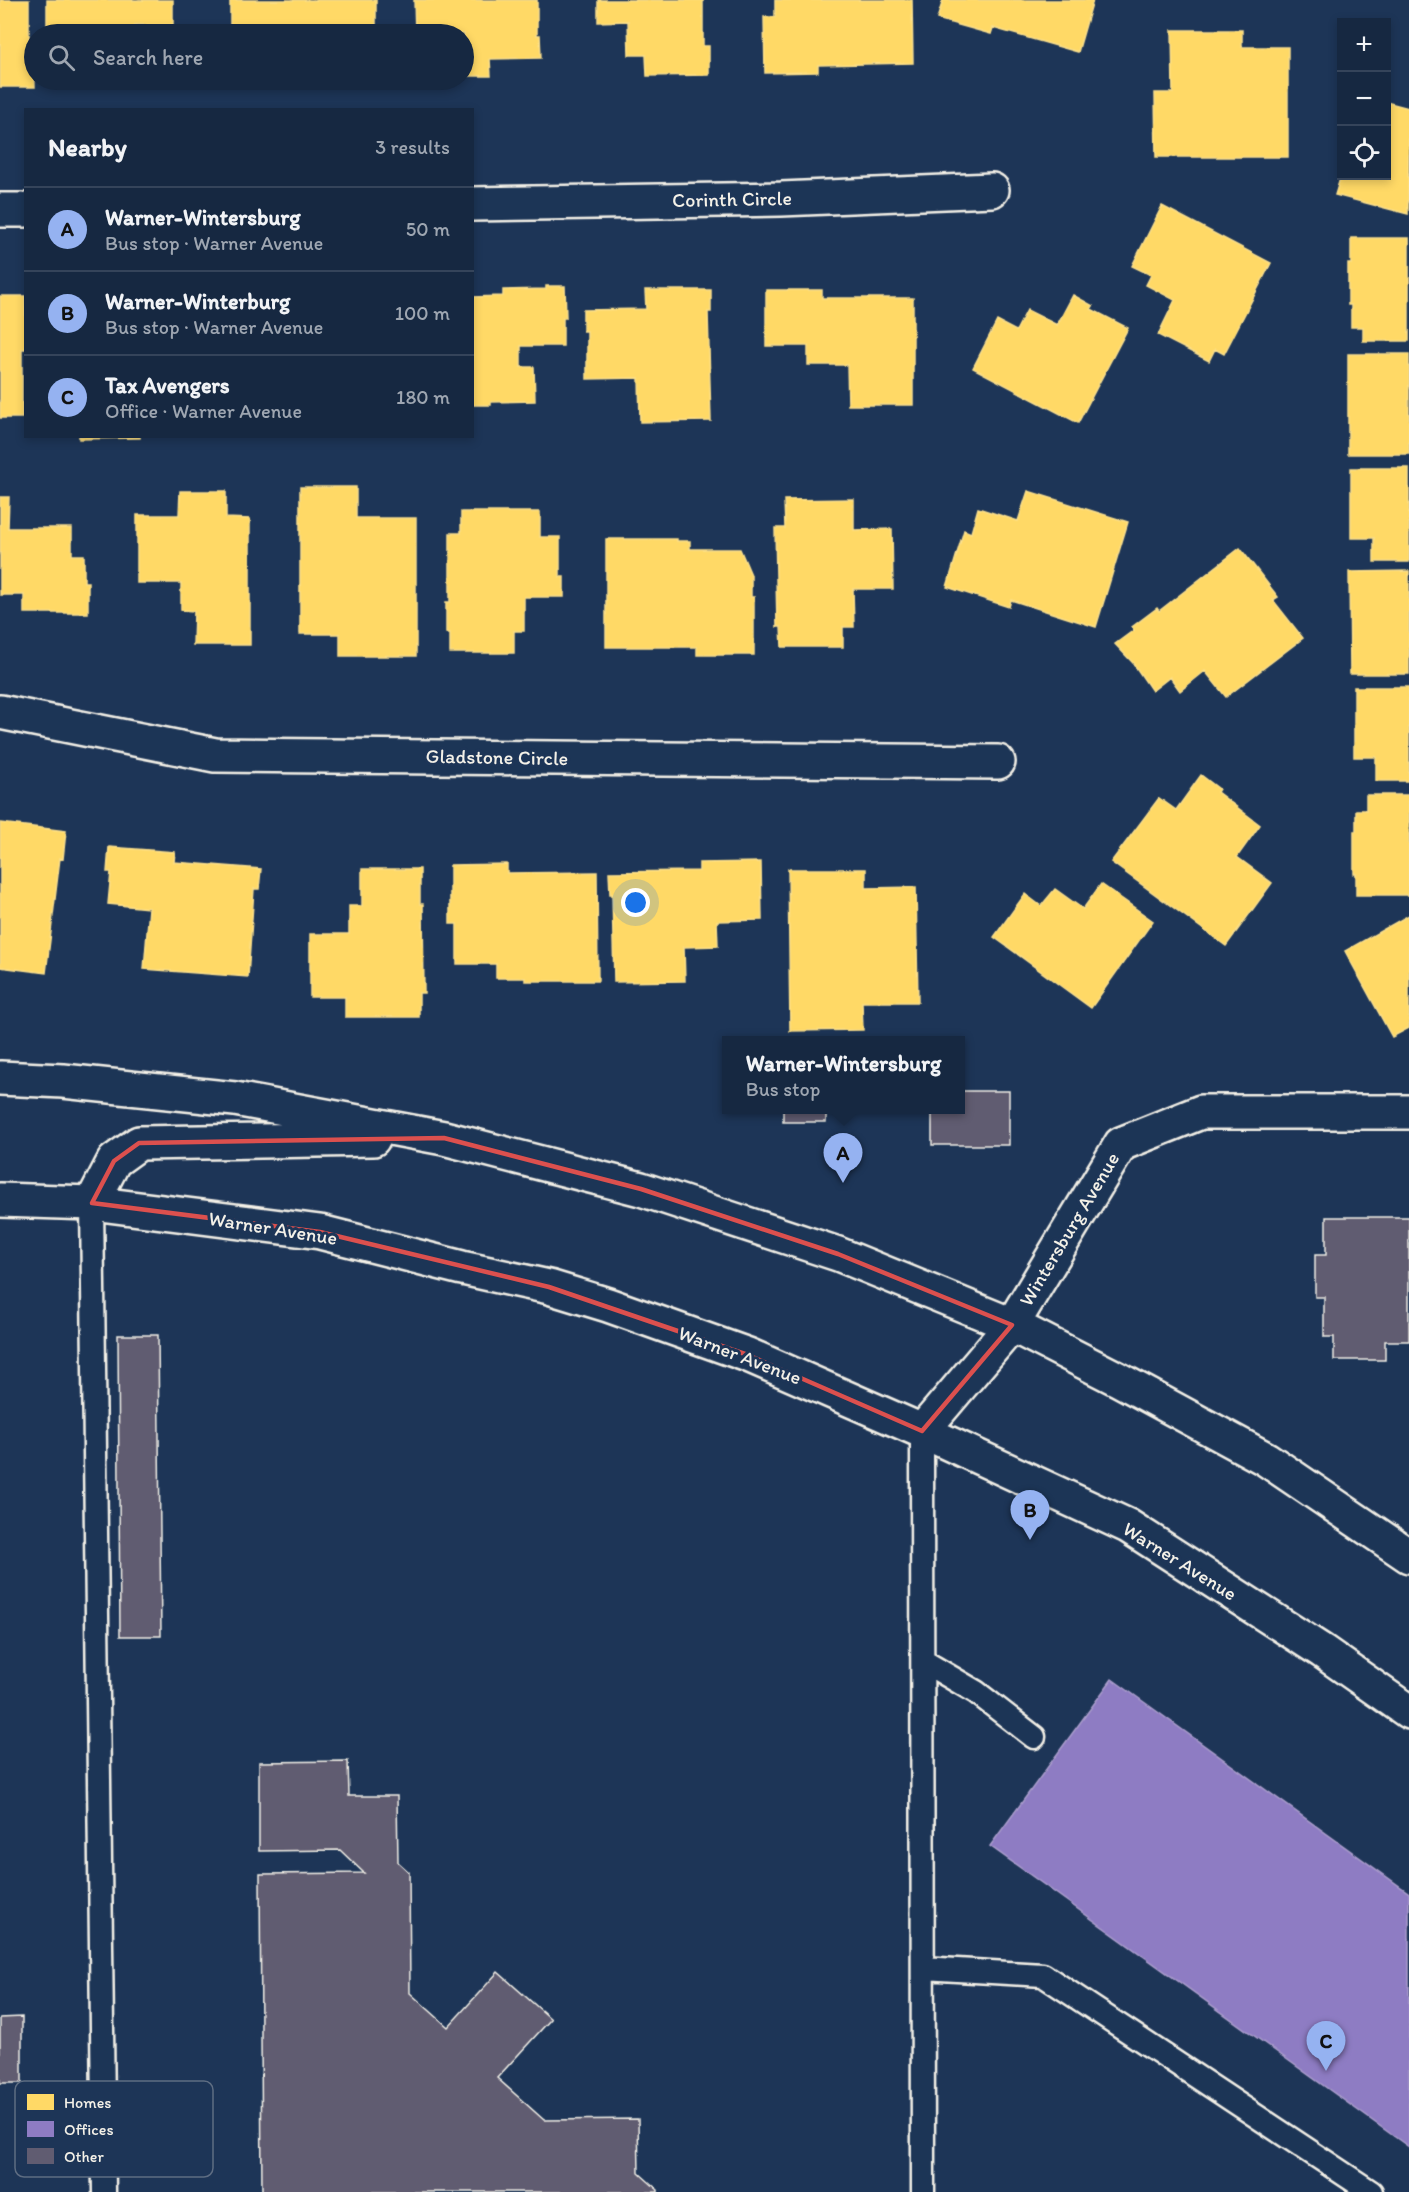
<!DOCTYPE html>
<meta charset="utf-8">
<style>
:root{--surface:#162841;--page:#23344c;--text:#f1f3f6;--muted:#9ea6b1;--line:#35445a;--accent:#95b2f1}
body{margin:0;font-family:Itim,sans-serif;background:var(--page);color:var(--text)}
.controls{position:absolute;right:18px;top:18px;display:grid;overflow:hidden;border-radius:0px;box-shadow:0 3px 9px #0003}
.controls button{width:54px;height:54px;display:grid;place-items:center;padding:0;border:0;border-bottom:2px solid var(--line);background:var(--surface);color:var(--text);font:30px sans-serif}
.you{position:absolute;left:636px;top:903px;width:21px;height:21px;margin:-15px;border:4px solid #fff;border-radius:50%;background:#1a73e8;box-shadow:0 0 0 9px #1a73e833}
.badge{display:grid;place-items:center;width:39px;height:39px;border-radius:50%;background:var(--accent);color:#111;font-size:20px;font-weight:700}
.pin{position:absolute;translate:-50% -50px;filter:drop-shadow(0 2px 3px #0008)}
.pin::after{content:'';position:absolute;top:32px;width:21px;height:18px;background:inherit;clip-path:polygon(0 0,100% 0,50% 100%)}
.popup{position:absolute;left:722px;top:1036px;width:243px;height:78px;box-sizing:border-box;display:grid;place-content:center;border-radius:0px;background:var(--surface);filter:drop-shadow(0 2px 4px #0005);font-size:20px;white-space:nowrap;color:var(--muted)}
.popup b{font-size:22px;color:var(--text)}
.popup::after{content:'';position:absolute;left:50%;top:100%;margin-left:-12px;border:12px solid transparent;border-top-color:var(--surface)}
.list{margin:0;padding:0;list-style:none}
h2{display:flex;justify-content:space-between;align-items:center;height:78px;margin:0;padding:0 24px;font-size:26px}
h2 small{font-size:20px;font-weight:400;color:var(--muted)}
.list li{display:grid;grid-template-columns:39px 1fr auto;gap:18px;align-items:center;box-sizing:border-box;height:84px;padding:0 24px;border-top:2px solid var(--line)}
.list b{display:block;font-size:22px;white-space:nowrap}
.list p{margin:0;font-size:20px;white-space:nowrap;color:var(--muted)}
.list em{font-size:20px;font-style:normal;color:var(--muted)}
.icon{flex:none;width:33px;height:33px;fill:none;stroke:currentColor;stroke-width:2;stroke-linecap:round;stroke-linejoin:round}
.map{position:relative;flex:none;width:1409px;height:2192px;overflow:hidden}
.search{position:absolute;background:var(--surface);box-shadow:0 3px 9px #0003;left:24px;top:24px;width:450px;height:66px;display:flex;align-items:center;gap:15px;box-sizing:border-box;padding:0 21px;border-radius:33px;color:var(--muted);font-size:22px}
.panel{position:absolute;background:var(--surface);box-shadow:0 3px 9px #0003;left:24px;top:108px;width:450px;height:330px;border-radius:0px}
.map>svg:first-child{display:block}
</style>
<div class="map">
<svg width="1409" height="2192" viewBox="0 0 1409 2192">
<rect width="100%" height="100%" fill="#1d3557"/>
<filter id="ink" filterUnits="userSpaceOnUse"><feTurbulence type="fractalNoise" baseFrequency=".0167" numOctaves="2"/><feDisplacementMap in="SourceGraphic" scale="12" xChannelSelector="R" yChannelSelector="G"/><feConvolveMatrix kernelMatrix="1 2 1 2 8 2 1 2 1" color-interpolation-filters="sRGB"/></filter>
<g filter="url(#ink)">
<path fill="#ffd966" stroke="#fce08d" stroke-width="1.5" d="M 0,0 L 29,0 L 29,53 L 34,53 L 35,87 L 0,87 Z
M 47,0 L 173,0 L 173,25 L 135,25 L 135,34 L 58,34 L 58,33 L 63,33 L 63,28 L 47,28 Z
M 230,0 L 376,0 L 376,34 L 230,34 Z
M 414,0 L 537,0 L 537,35 L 540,35 L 541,58 L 490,59 L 491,76 L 464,76 L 464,34 L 415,34 Z
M 598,0 L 703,0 L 703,46 L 709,46 L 709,75 L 647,76 L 646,55 L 629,55 L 628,21 L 598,22 Z
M 775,0 L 912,0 L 913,63 L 818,65 L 818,72 L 765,73 L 764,17 L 775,17 Z
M 943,0 L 1093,0 L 1078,52 L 993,28 L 991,34 L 937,19 Z
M 1172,30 L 1242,30 L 1242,47 L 1288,47 L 1288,157 L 1156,157 L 1155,93 L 1173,93 Z
M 316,80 L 380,80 L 380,81 L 316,81 Z
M 1386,102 L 1409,108 L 1408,214 L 1335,195 L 1342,172 L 1342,176 L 1386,176 Z
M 1162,206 L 1271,263 L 1224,354 L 1215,349 L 1209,361 L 1158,335 L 1175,300 L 1146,285 L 1151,275 L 1132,266 Z
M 1351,238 L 1409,238 L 1409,341 L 1363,341 L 1363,327 L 1351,327 L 1351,305 L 1348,305 L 1348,264 L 1351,264 Z
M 546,286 L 565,286 L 566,318 L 563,318 L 563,346 L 521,346 L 521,367 L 534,367 L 535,401 L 491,402 L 491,405 L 472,405 L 472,297 L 503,296 L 503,290 L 546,289 Z
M 645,290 L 711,290 L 711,312 L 708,312 L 711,421 L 640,422 L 639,378 L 587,379 L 587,331 L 583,331 L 583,310 L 646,309 Z
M 766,290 L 822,290 L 822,298 L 913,298 L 913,405 L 848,405 L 847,365 L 808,365 L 808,346 L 766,346 Z
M 1073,295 L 1093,306 L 1091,309 L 1128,328 L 1078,423 L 973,368 L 997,321 L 1016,331 L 1027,310 L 1057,325 Z
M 0,296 L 25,296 L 26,349 L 22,349 L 22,418 L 0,418 Z
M 1348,354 L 1409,354 L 1409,454 L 1348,454 Z
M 79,436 L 140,436 L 140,438 L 79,439 Z
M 1351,468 L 1409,468 L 1409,562 L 1374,562 L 1374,538 L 1351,538 Z
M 300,487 L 356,487 L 356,518 L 416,518 L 416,656 L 340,656 L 340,634 L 300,634 Z
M 180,491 L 226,491 L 226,518 L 250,519 L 250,645 L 193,645 L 194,611 L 181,610 L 181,583 L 137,583 L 137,515 L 179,515 Z
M 1028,491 L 1128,522 L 1096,627 L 1011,600 L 1009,607 L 947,587 L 964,530 L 971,533 L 978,508 L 1018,521 Z
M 0,497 L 9,497 L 8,528 L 72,528 L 72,555 L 84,555 L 84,582 L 88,582 L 88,613 L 24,613 L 24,595 L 0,595 Z
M 854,499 L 854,530 L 892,529 L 893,589 L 853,589 L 854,627 L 843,627 L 843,647 L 782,647 L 781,627 L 777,627 L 775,528 L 785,528 L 784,500 Z
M 461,512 L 540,512 L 540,537 L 560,537 L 560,577 L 564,577 L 564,597 L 524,597 L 524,631 L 514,631 L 514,653 L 450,653 L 450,633 L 446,633 L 446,602 L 450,602 L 450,533 L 461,533 Z
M 606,539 L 677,539 L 677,541 L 690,541 L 690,549 L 740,549 L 751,575 L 751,597 L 754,597 L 754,655 L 697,655 L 697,647 L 606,647 Z
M 1240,548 L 1278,597 L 1273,600 L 1303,638 L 1226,697 L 1205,671 L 1180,691 L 1170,677 L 1152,691 L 1133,663 L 1115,644 L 1134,630 L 1132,627 L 1157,608 L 1159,611 Z
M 1409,571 L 1409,674 L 1350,674 L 1349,572 Z
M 1354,687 L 1409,687 L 1409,781 L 1376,781 L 1376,757 L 1354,757 Z
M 1201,775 L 1219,789 L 1217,792 L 1260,825 L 1237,857 L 1272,883 L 1226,946 L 1111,862 L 1159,798 L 1176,810 Z
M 1366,795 L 1409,795 L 1409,895 L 1356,895 L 1356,874 L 1354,874 L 1354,831 L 1356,831 L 1356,810 L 1366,810 Z
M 0,823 L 66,831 L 63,859 L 60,858 L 46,973 L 0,967 Z
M 109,847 L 175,852 L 174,862 L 261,869 L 259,889 L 254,889 L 248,977 L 144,969 L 149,908 L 108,904 L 111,872 L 107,872 Z
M 761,862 L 762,920 L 717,921 L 718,946 L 684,947 L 685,981 L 614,982 L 612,894 L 610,894 L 609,872 L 699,871 L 699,863 Z
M 507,864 L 507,873 L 597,872 L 598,981 L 525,981 L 525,978 L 496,978 L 496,964 L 457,964 L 457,924 L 450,924 L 450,865 Z
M 362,869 L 420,869 L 420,904 L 423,904 L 424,993 L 419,993 L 419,1017 L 345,1017 L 345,997 L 310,997 L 310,934 L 349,934 L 349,906 L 362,906 Z
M 788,869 L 866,869 L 866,888 L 916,887 L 918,1002 L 862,1002 L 863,1030 L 790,1031 Z
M 1101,884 L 1153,921 L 1091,1008 L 994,937 L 1025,894 L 1041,906 L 1055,889 L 1083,909 Z
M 1409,915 L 1409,1028 L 1392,1037 L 1345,951 Z"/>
<path fill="#8e7cc3" stroke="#ad9fce" stroke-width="1.5" d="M 1112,1679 L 1409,1893 L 1409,2147 L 990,1846 Z"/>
<path fill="#605c71" stroke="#f4f1e8" stroke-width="1.5" d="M 960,1091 L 1009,1091 L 1009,1145 L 932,1145 L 932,1110 L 960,1110 Z
M 783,1110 L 826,1110 L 826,1122 L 783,1122 Z
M 1326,1217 L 1409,1217 L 1409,1341 L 1385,1341 L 1385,1360 L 1334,1360 L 1334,1337 L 1324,1337 L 1324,1297 L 1315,1297 L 1315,1255 L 1326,1255 Z
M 118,1335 L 158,1335 L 161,1636 L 120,1636 Z
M 348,1761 L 349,1796 L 397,1796 L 398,1862 L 409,1872 L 410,1993 L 448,2027 L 498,1972 L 551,2019 L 497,2078 L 544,2120 L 638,2119 L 639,2173 L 658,2190 L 658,2192 L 262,2192 L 260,1874 L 364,1873 L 340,1850 L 259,1851 L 259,1762 Z
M 22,2017 L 22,2083 L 0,2083 L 0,2018 Z"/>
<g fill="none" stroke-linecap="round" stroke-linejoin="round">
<g stroke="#f4f1e8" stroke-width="27">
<path id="service" d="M 92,1203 L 104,2192
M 922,1431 L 923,2192
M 923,1661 L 976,1692 L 1034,1737
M 923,1968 L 1043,1975 L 1371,2192"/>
</g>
<g stroke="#f4f1e8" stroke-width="38">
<path id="minor" d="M 472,204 L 781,199 L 992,190
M 0,210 L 26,210
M 0,712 L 215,755 L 998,762
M 922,1431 L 1012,1325 L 1121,1144 L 1201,1112 L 1409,1112"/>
</g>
<g stroke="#f4f1e8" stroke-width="38">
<path id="primary" d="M 0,1078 L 63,1081 L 235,1099 L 444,1138 L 641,1189 L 838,1254 L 1012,1325 L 1118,1379 L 1266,1459 L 1409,1556
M 0,1200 L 92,1203 L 320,1232 L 462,1268 L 549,1287 L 608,1305 L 748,1355 L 922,1431 L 1128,1526 L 1322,1651 L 1409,1712
M 92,1203 L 114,1161 L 139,1143 L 373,1139"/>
</g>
<use href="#service" stroke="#1d3557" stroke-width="22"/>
<use href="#minor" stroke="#1d3557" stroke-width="33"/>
<use href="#primary" stroke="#1d3557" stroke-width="33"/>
</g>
</g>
<path fill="none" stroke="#dc504e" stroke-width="4.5" stroke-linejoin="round" d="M 444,1138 L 641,1189 L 838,1254 L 1012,1325 L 922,1431 L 748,1355 L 549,1287 L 320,1232 L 92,1203 L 114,1161 L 139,1143 Z"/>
<g text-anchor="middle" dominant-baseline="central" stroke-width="6" stroke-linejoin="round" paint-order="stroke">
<g font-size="20" fill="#f4f1e8" stroke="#1d3557">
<text transform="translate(732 199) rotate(-1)">Corinth Circle</text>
<text transform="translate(497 757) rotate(1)">Gladstone Circle</text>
<text transform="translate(273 1228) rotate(9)">Warner Avenue</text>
<text transform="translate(1069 1229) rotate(-59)">Wintersburg Avenue</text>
<text transform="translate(740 1355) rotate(21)">Warner Avenue</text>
<text transform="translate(1180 1561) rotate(32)">Warner Avenue</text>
</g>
</g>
<rect x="15" y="2081" width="198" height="96" rx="9" fill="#1d3557" stroke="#5e6d82" stroke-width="1.5"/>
<rect x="27" y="2094" width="27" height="16" fill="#ffd966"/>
<rect x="27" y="2121" width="27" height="16" fill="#8e7cc3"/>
<rect x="27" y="2148" width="27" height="16" fill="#605c71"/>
<g font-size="16" fill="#f4f1e8">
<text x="64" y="2108">Homes</text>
<text x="64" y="2135">Offices</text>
<text x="64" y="2162">Other</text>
</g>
</svg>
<div class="controls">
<button>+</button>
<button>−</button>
<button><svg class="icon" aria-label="locate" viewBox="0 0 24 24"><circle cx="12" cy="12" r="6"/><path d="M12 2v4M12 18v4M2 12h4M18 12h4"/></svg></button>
</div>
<div class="you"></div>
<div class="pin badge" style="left:843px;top:1183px">A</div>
<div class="popup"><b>Warner-Wintersburg</b>Bus stop</div>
<div class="pin badge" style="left:1030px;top:1540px">B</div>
<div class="pin badge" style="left:1326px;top:2071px">C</div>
<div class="search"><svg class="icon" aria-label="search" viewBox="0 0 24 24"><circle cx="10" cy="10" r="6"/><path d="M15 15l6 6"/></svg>Search here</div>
<section class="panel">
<h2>Nearby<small>3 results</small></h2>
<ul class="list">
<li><span class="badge">A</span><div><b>Warner-Wintersburg</b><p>Bus stop · Warner Avenue</p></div><em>50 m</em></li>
<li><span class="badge">B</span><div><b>Warner-Winterburg</b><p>Bus stop · Warner Avenue</p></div><em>100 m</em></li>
<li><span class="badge">C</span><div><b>Tax Avengers</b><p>Office · Warner Avenue</p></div><em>180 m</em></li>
</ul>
</section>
</div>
